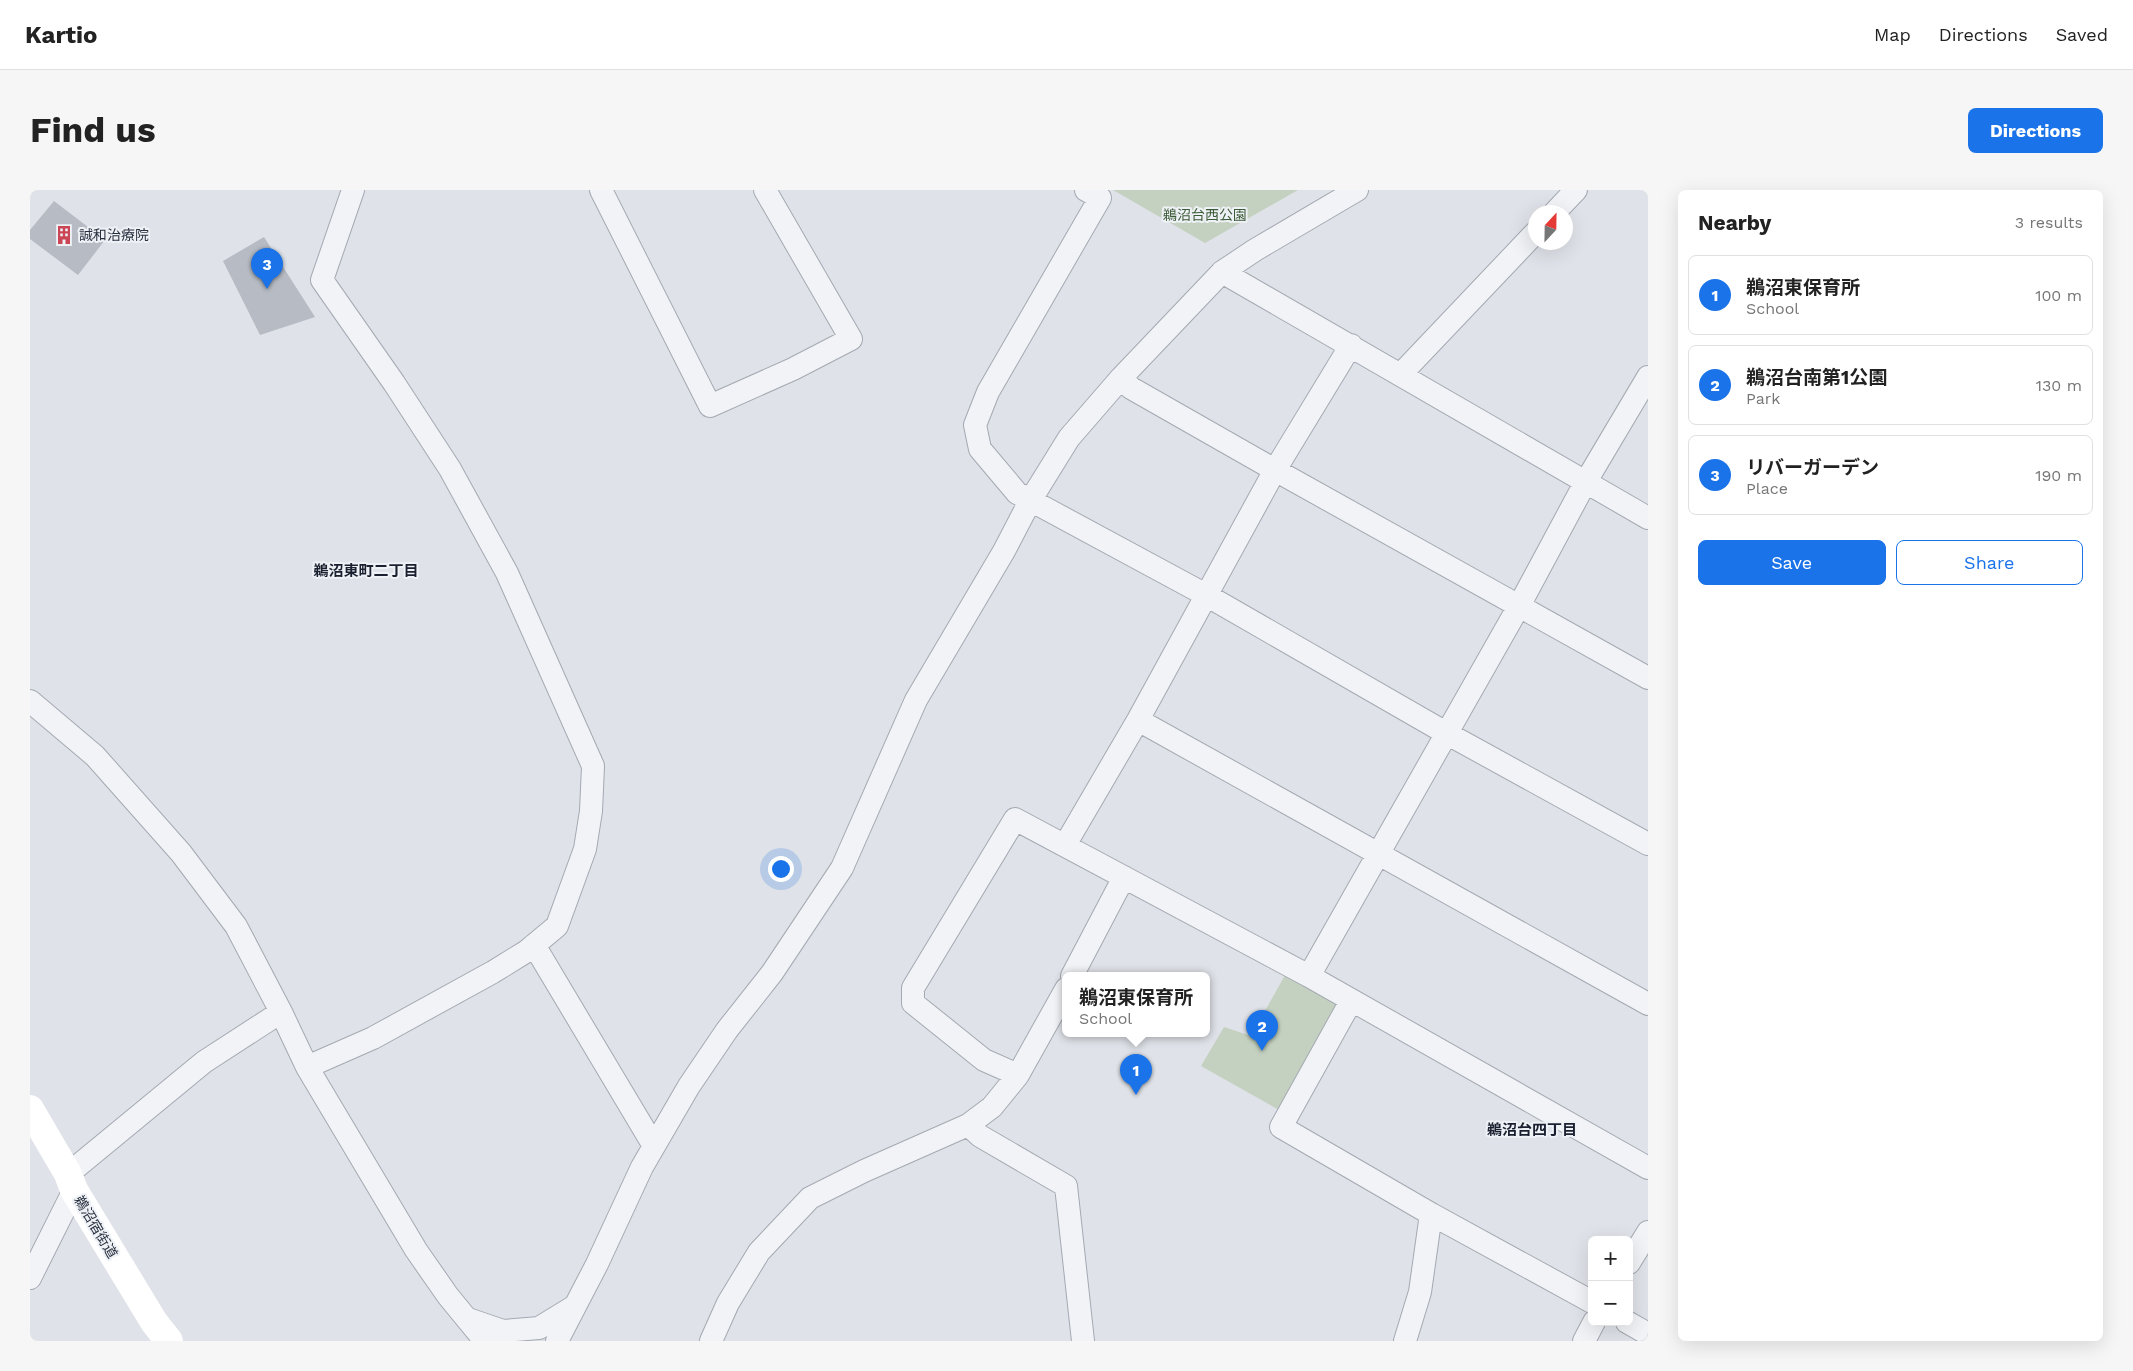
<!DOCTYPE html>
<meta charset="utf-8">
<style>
:root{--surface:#fff;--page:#f6f6f6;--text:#222;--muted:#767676;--line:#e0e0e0;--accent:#1a73e8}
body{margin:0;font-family:"Work Sans","Noto Sans JP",sans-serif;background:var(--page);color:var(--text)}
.controls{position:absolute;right:15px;bottom:15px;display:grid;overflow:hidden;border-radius:8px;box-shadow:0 5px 20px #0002}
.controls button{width:45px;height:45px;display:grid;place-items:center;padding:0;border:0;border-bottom:1px solid var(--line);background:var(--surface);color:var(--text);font:25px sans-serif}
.compass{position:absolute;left:1498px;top:15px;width:45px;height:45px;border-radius:50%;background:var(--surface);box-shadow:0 5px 20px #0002;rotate:22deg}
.you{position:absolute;left:750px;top:678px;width:18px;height:18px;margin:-12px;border:4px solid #fff;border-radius:50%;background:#1a73e8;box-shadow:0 0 0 8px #1a73e833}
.badge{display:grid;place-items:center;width:32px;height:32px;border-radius:50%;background:var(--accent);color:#fff;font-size:16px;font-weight:700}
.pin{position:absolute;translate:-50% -41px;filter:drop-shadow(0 1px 2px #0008)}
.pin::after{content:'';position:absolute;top:26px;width:18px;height:15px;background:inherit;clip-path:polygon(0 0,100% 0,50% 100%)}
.popup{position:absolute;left:1032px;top:782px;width:148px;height:65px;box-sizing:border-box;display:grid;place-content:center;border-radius:8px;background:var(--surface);filter:drop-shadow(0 1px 4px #0005);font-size:16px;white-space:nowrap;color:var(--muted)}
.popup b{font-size:19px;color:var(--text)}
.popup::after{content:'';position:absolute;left:50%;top:100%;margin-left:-10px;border:10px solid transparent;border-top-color:var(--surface)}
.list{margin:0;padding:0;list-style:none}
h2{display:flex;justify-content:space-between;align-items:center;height:65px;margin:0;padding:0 20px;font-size:21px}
h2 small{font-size:16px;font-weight:400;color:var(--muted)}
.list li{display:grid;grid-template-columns:32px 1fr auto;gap:15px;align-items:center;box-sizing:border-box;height:80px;margin:0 10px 10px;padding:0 10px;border:1px solid var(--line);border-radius:8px}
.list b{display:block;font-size:19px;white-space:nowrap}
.list p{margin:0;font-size:16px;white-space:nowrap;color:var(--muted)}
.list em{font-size:16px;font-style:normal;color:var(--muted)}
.actions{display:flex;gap:10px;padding:15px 20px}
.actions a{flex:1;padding:11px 0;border:1px solid var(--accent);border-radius:8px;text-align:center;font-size:18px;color:var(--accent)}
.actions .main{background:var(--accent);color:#fff}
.map{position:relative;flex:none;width:1618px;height:1151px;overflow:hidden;border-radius:8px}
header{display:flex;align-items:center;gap:30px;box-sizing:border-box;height:70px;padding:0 25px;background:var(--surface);border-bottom:1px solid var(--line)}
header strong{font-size:24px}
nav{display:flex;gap:28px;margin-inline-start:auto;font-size:18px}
.intro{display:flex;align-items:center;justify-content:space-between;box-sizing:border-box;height:120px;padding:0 30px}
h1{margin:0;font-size:35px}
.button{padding:12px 22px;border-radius:8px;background:var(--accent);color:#fff;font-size:18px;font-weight:700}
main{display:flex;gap:30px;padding:0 30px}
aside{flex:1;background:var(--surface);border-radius:8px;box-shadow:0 5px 20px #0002}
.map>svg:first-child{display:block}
</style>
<header>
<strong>Kartio</strong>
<nav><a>Map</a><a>Directions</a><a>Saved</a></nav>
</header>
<div class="intro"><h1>Find us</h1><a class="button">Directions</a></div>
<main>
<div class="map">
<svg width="1618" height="1151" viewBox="0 0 1618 1151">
<rect width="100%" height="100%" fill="#dfe2e8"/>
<path fill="#c4d1c0" d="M 1083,0 L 1268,0 L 1175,53 Z
M 1255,785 L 1311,815 L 1249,920 L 1171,876 L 1194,837 L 1221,846 Z"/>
<path fill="#b6bbc4" d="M 24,11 L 75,50 L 48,85 L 0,49 L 0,40 Z
M 234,47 L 285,127 L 230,145 L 193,71 Z"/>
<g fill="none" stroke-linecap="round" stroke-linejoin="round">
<g stroke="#a4a9b2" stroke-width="24">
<path id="street" d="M 571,0 L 680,216 L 763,179 L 821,149 L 735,0
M 1056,0 L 1070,8 L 958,202 L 945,235 L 950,259 L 987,303 L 1176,405 L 1416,543 L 1618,654
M 1525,22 L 1546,0
M 1192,82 L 1618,328
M 1371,184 L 1506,42
M 1091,188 L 1101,198 L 1245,280 L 1618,488
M 0,511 L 65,566 L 151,663 L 206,736 L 251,822 L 277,877 L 386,1060 L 418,1106 L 455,1151
M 1108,530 L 1618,814
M 1035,655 L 1108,530 L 1245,280 L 1321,155
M 504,755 L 624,956
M 1042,786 L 1094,687
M 1279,786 L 1489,416 L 1555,293 L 1618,187
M 1036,799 L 988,885 L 954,870 L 883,813 L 883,798 L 985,629 L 1279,786 L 1618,978
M 1321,811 L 1251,937 L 1401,1024 L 1562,1112
M 277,877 L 343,848 L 463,782 L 497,761 L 527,736 L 555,659 L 561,621 L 563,576 L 477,383 L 420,279 L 364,193 L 292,90 L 323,0
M 938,935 L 950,946 L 1036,996 L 1053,1151
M 38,984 L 174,872 L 251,822
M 1599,1073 L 1618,1042
M 0,1088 L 44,1000
M 438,1129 L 473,1141 L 509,1138 L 545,1116
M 1597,1132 L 1618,1144
M 527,1151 L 567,1074 L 612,977 L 659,896 L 697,840 L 742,783 L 812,678 L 886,510 L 974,361 L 1000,311 L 1039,248 L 1091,188 L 1192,82 L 1225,60 L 1327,0
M 681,1151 L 698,1113 L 729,1062 L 780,1008 L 834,981 L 938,935 L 962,917 L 988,885
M 1375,1151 L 1390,1102 L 1401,1024
M 1554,1151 L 1564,1132"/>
</g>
<use href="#street" stroke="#f1f3f6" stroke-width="22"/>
<path stroke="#fff" stroke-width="28" d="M 0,919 L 38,984 L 44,1000 L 124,1132 L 139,1151"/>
</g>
<defs>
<g id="building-bare" transform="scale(1.5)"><path d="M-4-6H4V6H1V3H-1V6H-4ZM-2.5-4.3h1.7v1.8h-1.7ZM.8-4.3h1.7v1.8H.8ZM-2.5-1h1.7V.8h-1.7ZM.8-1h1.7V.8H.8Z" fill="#cb4554" stroke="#eef1f5" stroke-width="2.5" paint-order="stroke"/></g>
</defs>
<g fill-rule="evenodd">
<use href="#building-bare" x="34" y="45"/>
</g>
<g text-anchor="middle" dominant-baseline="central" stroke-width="4" stroke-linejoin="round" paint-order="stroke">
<g font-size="14" fill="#3b5a36" stroke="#eef1f5">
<text x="1175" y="25">鵜沼台西公園</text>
</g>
<g font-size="14" fill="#282f3e" stroke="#eef1f5" text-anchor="start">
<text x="49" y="45">誠和治療院</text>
</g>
<g font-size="14" fill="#282f3e" stroke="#eef1f5">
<text transform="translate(66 1037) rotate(59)">鵜沼宿街道</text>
</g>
<g font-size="15" font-weight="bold" fill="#1a202f" stroke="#eef1f5">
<text x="336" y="381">鵜沼東町二丁目</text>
<text x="1502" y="940">鵜沼台四丁目</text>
</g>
</g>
</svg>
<div class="controls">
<button>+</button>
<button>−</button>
</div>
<svg class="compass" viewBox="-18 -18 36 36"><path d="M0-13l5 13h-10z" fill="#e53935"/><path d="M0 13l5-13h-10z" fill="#767676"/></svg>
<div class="you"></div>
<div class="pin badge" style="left:1106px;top:905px">1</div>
<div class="popup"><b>鵜沼東保育所</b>School</div>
<div class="pin badge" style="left:1232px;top:861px">2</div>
<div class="pin badge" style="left:237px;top:99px">3</div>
</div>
<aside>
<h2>Nearby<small>3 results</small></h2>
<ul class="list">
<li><span class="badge">1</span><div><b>鵜沼東保育所</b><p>School</p></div><em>100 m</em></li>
<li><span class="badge">2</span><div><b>鵜沼台南第1公園</b><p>Park</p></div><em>130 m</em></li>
<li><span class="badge">3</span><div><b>リバーガーデン</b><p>Place</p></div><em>190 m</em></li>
</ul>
<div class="actions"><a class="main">Save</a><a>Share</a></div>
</aside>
</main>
